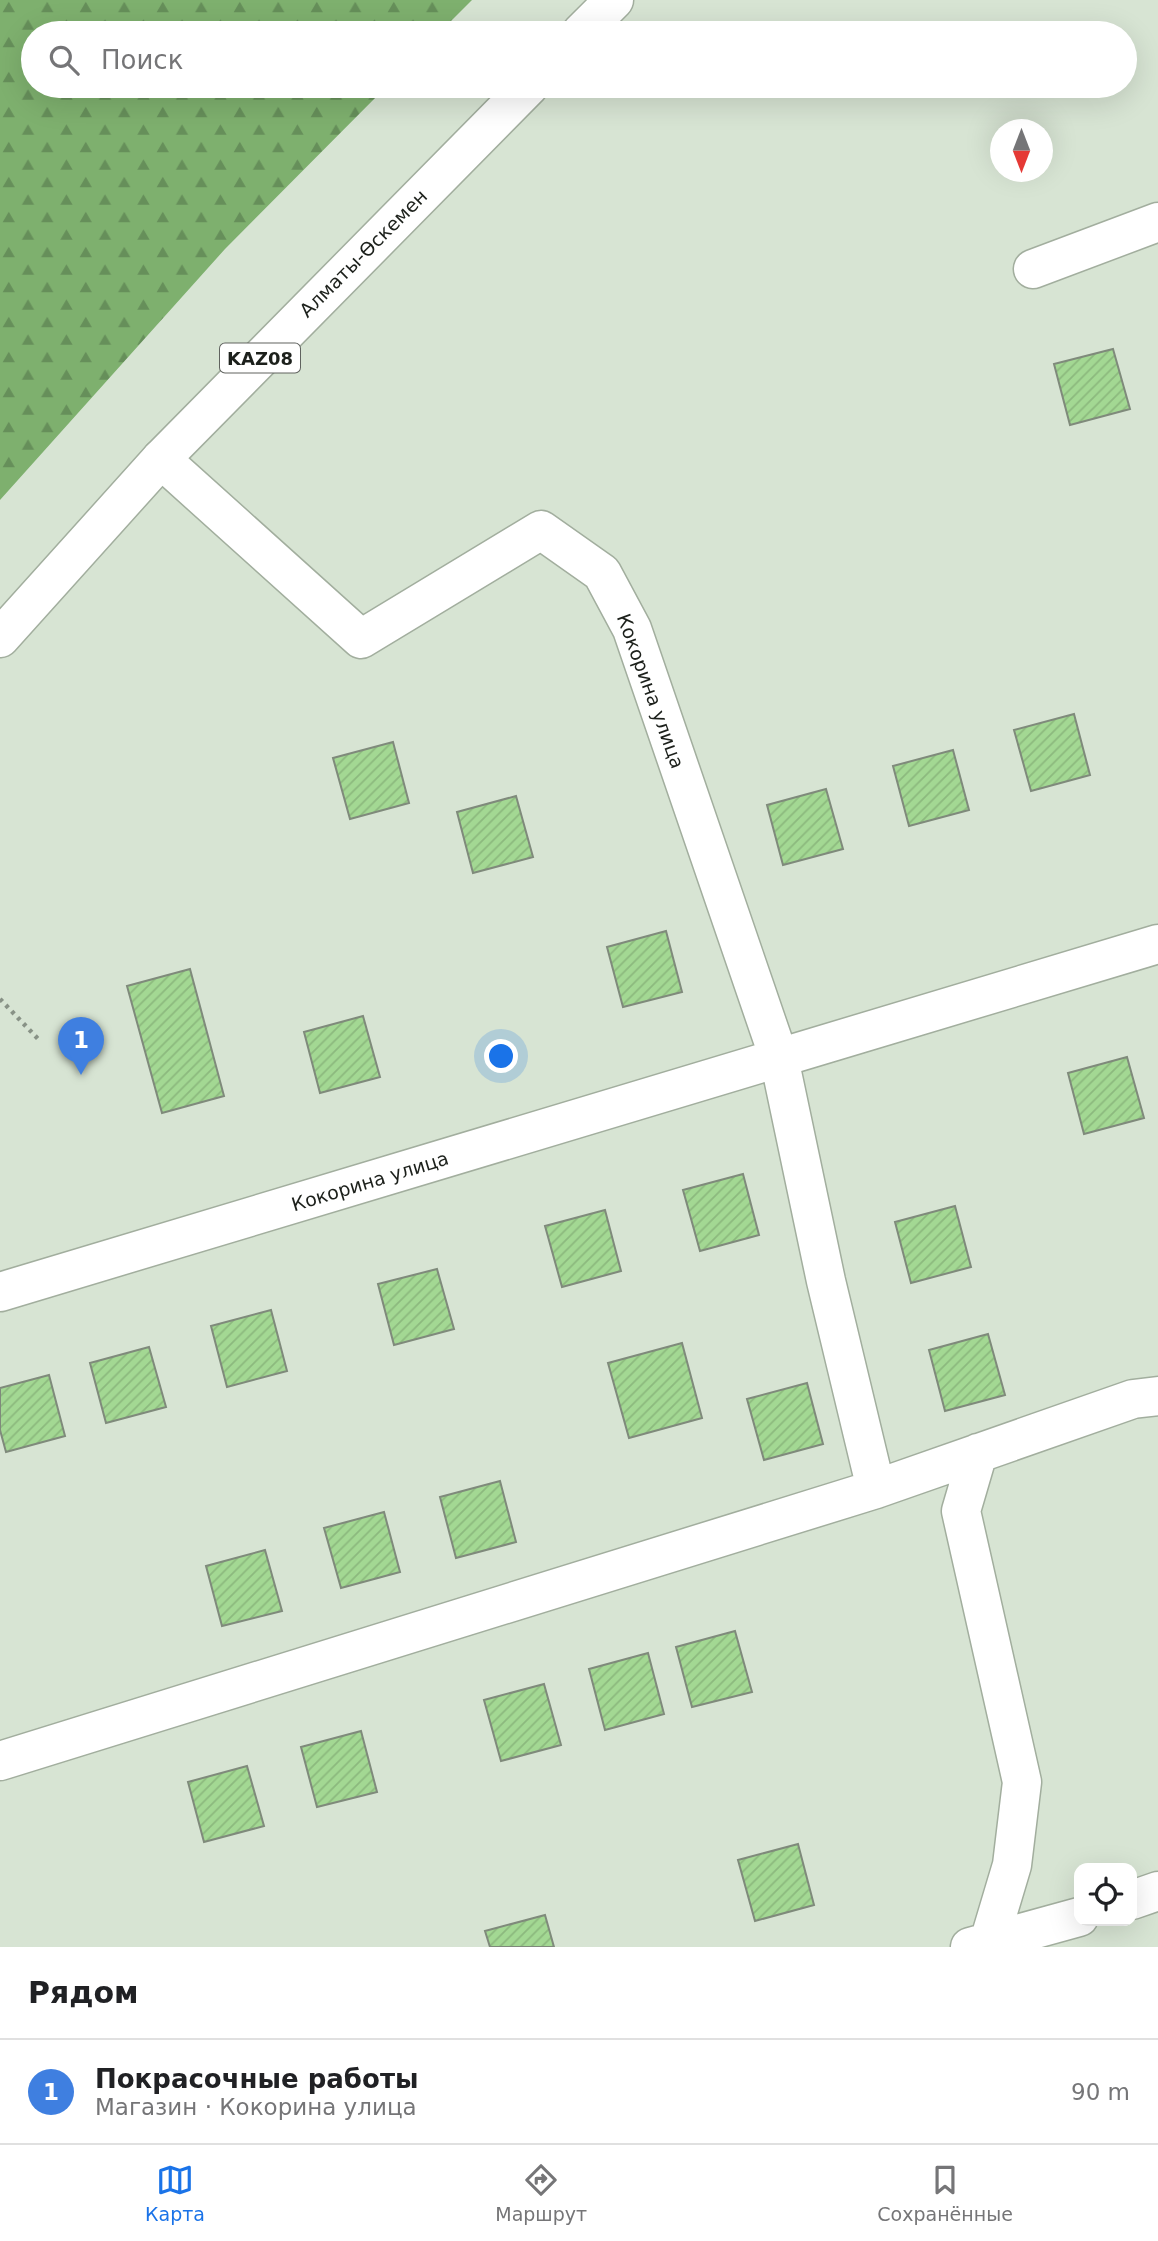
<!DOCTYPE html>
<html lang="ru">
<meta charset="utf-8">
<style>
:root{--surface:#fff;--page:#f6f6f6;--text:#202124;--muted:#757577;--line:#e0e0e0;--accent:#1a73e8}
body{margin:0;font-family:"DejaVu Sans",sans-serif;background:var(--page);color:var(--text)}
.controls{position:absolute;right:21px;bottom:21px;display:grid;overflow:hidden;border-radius:14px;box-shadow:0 7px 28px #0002}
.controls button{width:63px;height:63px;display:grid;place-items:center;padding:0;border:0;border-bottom:2px solid var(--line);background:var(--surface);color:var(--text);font:35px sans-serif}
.compass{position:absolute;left:990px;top:119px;width:63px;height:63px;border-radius:50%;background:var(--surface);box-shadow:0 7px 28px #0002;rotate:180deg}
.you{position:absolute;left:502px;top:1057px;width:24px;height:24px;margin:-18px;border:5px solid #fff;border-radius:50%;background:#1a73e8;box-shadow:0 0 0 10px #1a73e833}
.badge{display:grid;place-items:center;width:46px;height:46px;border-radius:50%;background:var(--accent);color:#fff;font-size:23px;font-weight:700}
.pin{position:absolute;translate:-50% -58px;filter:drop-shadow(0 2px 4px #0008)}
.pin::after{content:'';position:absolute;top:37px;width:24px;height:21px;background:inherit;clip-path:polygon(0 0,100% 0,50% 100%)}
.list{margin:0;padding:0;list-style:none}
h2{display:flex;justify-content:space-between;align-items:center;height:91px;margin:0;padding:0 28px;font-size:30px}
h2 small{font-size:23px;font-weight:400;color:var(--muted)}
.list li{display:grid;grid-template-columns:46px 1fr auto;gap:21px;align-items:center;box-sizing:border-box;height:105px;padding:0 28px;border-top:2px solid var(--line)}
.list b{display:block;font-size:26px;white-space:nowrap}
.list p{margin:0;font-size:23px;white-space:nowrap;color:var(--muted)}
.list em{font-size:23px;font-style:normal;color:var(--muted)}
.icon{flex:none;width:38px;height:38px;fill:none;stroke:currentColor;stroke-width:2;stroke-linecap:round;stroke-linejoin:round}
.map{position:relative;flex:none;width:1158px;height:1947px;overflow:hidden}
.search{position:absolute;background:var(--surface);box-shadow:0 7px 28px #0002;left:21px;right:21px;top:21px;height:77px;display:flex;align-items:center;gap:18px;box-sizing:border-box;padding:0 24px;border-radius:38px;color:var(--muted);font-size:26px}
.sheet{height:196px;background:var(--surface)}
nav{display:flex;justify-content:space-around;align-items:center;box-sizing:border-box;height:98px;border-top:2px solid var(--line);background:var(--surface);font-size:19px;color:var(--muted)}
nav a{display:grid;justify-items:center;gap:4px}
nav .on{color:var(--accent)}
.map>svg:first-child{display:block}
</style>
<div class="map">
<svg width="1158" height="1947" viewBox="0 0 1158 1947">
<defs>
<pattern id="forest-firs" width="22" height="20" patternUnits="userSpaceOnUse" patternTransform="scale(1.75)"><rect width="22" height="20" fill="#7eb06e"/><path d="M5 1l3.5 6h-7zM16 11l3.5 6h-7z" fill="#668f5a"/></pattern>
<pattern id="building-hatch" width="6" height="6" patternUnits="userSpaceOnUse" patternTransform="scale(1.75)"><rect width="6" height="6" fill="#a3d893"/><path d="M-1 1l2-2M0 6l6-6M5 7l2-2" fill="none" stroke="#8cb97e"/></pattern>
</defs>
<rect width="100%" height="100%" fill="#d7e4d3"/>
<path fill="url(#forest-firs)" d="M 0,0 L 472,0 L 439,33 L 33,33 L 33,86 L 387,86 L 225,249 L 0,500 Z"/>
<path fill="url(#building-hatch)" stroke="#7f8a7b" stroke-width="2" d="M 1113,349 L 1130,409 L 1070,425 L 1054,364 Z
M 1074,714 L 1090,775 L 1031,791 L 1014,730 Z
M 393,742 L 409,803 L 350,819 L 333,758 Z
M 953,750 L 969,810 L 909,826 L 893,766 Z
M 826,789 L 843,849 L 783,865 L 767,805 Z
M 516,796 L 533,857 L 473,873 L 457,812 Z
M 666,931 L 682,992 L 623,1007 L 607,947 Z
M 190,969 L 224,1096 L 162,1113 L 127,986 Z
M 363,1016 L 380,1077 L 320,1093 L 304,1032 Z
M 1127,1057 L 1144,1118 L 1084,1134 L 1068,1073 Z
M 743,1174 L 759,1235 L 700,1251 L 683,1190 Z
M 955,1206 L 971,1267 L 911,1283 L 895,1222 Z
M 605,1210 L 621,1271 L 562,1287 L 545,1226 Z
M 437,1269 L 454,1329 L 394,1345 L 378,1284 Z
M 271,1310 L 287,1371 L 227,1387 L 211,1326 Z
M 988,1334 L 1005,1395 L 945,1411 L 929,1350 Z
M 682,1343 L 702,1418 L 629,1438 L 608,1363 Z
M 149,1347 L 166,1407 L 106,1423 L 90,1363 Z
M 49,1375 L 65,1436 L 6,1452 L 0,1430 L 0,1388 Z
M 807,1383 L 823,1444 L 764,1460 L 747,1399 Z
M 500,1481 L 516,1542 L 456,1558 L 440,1497 Z
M 384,1512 L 400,1572 L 341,1588 L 324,1528 Z
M 265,1550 L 282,1611 L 222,1626 L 206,1566 Z
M 735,1631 L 752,1692 L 692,1707 L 676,1647 Z
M 648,1653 L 664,1714 L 605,1730 L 589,1669 Z
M 544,1684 L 561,1745 L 501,1761 L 484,1700 Z
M 361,1731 L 377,1792 L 317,1807 L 301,1747 Z
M 247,1766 L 264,1826 L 204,1842 L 188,1782 Z
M 798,1844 L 814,1905 L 755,1921 L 738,1860 Z
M 545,1915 L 554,1947 L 490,1947 L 485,1931 Z"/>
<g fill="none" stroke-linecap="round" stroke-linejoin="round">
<g stroke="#a2ae9e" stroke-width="41">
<path id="minor" d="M 1033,269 L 1158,222
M 161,459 L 361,639 L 541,530 L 602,573 L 632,629 L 779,1058 L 826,1281 L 876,1489
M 0,1292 L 1158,944
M 978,1453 L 961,1511 L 1022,1782 L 1012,1865 L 989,1942
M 0,1761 L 876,1489 L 1133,1399 L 1158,1396
M 1132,1900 L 1158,1891
M 970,1947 L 1079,1917"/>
</g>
<g stroke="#a2ae9e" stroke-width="41">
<path id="highway" d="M 581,33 L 614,0
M 0,638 L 161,459 L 529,86"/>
</g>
<path stroke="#889286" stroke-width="4.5" stroke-dasharray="3.5 5" stroke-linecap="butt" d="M 0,999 L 41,1042"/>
<use href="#minor" stroke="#fff" stroke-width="38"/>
<use href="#highway" stroke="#fff" stroke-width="38"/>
</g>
<g text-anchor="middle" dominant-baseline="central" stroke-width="7" stroke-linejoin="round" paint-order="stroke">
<rect fill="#fff" stroke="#60635f" stroke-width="2" x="220" y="343.5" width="80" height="29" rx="5"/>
<g font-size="18" font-weight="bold" fill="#1c201b">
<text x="260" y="358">KAZ08</text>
</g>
<g font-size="19" fill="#1c201b" stroke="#fff">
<text transform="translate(363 253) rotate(-45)">Алматы-Өскемен</text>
<text transform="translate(651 691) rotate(70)">Кокорина улица</text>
<text transform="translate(370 1181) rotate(-17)">Кокорина улица</text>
</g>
</g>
</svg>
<div class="controls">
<button><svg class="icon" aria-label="locate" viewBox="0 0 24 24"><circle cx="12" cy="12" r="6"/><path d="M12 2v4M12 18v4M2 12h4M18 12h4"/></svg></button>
</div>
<svg class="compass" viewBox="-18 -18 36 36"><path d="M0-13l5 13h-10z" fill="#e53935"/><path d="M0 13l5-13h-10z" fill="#757577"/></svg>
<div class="you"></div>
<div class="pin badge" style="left:81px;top:1075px;background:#3f7fe0">1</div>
<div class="search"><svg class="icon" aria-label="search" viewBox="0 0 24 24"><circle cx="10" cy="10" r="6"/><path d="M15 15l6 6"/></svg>Поиск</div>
</div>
<section class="sheet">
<h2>Рядом<small></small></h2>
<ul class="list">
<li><span class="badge" style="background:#3f7fe0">1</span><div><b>Покрасочные работы</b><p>Магазин · Кокорина улица</p></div><em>90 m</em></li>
</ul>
</section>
<nav>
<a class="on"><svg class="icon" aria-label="map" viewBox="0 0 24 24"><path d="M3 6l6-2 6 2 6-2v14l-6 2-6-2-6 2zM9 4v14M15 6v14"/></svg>Карта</a>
<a><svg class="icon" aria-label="directions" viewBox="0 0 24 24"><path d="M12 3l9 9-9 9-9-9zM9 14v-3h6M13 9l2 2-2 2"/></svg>Маршрут</a>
<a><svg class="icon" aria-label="saved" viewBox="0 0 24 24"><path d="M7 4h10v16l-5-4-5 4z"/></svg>Сохранённые</a>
</nav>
